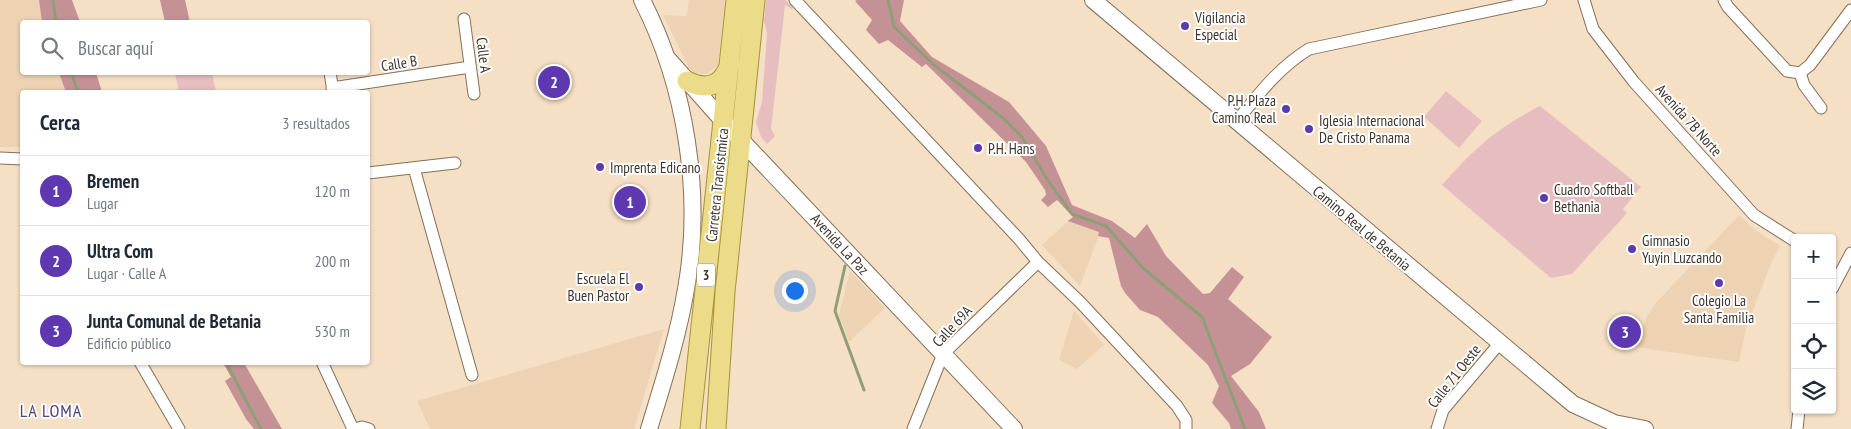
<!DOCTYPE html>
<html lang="es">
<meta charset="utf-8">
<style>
:root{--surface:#fff;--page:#f6f6f7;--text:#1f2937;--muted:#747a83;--line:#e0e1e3;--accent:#5e38b0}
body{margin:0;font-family:"PT Sans Narrow",sans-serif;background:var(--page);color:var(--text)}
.controls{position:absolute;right:15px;bottom:15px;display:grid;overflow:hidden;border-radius:5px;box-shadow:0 1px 4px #0004}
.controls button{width:45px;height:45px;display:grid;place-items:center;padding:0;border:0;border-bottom:1px solid var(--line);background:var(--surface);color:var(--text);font:25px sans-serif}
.you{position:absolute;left:794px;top:290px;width:18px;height:18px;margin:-12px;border:4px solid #fff;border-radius:50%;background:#1a73e8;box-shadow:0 0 0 8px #1a73e833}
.badge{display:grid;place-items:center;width:32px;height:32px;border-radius:50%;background:var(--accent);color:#fff;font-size:16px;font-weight:700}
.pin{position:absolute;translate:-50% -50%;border:2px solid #fff;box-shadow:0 1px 5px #0006}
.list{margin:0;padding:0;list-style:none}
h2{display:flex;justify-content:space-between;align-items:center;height:65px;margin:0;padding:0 20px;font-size:21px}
h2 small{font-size:16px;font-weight:400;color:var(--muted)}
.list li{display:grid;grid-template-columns:32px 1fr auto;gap:15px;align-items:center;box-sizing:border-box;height:70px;padding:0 20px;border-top:1px solid var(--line)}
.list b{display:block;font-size:19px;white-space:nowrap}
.list p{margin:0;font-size:16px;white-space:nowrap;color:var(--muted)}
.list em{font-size:16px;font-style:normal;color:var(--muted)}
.icon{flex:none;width:28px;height:28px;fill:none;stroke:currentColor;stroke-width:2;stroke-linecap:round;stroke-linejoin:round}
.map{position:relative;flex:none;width:1851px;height:429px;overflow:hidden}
.search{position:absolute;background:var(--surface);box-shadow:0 1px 4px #0004;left:20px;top:20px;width:350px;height:55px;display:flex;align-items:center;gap:12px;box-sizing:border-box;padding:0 18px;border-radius:5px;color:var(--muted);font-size:19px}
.panel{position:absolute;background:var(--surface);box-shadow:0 1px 4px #0004;left:20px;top:90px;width:350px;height:275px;border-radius:5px}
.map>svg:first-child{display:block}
</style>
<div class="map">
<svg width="1851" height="429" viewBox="0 0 1851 429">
<rect width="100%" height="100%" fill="#f5dfc5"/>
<path fill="#edd2b3" d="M 0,0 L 39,0 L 42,22 L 22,22 L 22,72 L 59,73 L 66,92 L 22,92 L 22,147 L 0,147 Z
M 689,0 L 725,0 L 718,66 L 706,74 L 695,73 L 689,68 L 663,15 L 687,16 Z
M 1739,215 L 1755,230 L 1780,246 L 1771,263 L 1746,329 L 1739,362 L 1636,347 L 1647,316 L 1656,303 Z
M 1068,221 L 1100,232 L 1080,286 L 1042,245 Z
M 850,271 L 885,308 L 849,342 L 839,315 Z
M 1074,311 L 1104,345 L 1077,369 L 1059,360 Z
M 664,329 L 634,429 L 430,429 L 417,401 Z"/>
<path fill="#e7bec0" d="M 766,0 L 785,0 L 793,7 L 792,9 L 785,5 L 771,129 L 775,136 L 767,144 L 761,137 L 756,122 L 762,102 L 767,33 L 764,21 Z
M 175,73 L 212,73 L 216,92 L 179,92 Z
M 1446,91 L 1482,121 L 1459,148 L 1424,117 Z
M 1540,106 L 1641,187 L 1623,209 L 1627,213 L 1572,274 L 1551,278 L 1442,185 C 1475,148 1495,129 1540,106 Z"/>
<path fill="#c49295" d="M 39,0 L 72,0 L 80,22 L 42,22 Z
M 160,0 L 185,0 L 190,22 L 165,22 Z
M 857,0 L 904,0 L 900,21 L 932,57 L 1009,102 L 1046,146 L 1072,205 L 1112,221 L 1135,238 L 1147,224 L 1166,256 L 1203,294 L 1210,293 L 1232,267 L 1244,277 L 1228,299 L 1272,337 L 1250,364 L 1231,376 L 1259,412 L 1266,429 L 1231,429 L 1229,423 L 1212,403 L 1219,386 L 1208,365 L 1158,317 L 1140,310 L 1125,293 L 1121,286 L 1109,238 L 1098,236 L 1099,232 L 1068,221 L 1073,217 L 1057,200 L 1048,207 L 1041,200 L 1046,195 L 1045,190 L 1026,162 L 926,64 L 922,67 L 888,40 L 879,44 L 866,30 L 872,20 L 855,1 Z
M 59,73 L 96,73 L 102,92 L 66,92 Z
M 223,363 L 244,363 L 282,429 L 254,429 L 246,419 L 225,381 L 231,377 Z"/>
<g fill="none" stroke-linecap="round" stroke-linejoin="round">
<path stroke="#8e9f76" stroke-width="3" d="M 53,0 L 56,22
M 888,0 L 894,27 L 933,64 L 1003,118 L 1022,137 L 1047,179 L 1072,214 L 1106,226 L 1144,269 L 1202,317 L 1245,429
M 71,72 L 78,92
M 845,266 L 835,311 L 864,390
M 226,362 L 261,429"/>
<g stroke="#847059" stroke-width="13">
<path id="street" d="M 795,0 L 1019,239 L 1038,262 L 1080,302 L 1177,406 L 1186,420 L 1186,429
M 1584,0 L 1593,29 L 1634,82 L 1754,215 L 1795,241
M 1724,0 L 1728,7 L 1787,71 L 1800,73
M 464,19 L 474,94
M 330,72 L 333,92
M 1800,73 L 1810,65 L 1851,10
M 1800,73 L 1804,85 L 1821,108
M 332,88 L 470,67
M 1236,122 C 1258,95 1278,68 1309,49 L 1541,0
M 0,158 L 22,159
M 414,168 L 472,375
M 368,173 L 455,163
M 1832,289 L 1851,253
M 140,362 L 179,429
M 322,362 L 353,429
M 355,429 L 362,427 L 369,429
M 913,429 L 943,354 L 1038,262
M 1437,429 L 1443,410 L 1499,344
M 1797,429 L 1799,410"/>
</g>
<g stroke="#847059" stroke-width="18">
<path id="secondary" d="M 642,0 C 686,86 703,194 686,289 C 678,337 663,383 649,429
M 1093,0 L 1573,404 L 1614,423 L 1645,429
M 668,59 L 724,122 L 1014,429"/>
</g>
<g stroke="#a79335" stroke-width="21">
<path id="primary" d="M 687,81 C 707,91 722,86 730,64
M 690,429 L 736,0
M 716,429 L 725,292 L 755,0"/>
</g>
<use href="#street" stroke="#fff" stroke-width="11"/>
<use href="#secondary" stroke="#fff" stroke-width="16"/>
<use href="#primary" stroke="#ecdc89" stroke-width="19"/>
</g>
<g fill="#5e38b0" stroke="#fff" stroke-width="2">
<circle cx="1185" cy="26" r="5"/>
<circle cx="1286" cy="109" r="5"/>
<circle cx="1309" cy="129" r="5"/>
<circle cx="978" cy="148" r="5"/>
<circle cx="600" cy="167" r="5"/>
<circle cx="1544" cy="198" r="5"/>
<circle cx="1632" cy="249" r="5"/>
<circle cx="1719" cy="283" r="5"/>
<circle cx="639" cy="287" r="5"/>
</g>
<g text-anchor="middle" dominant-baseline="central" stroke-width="4" stroke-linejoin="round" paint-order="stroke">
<rect fill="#fff" stroke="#78726b" stroke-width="1" x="697" y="263.5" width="18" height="23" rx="4"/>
<g font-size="14" font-weight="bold" fill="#3e352b">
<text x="706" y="275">3</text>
</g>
<g font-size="15" fill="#3e352b" stroke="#fff" text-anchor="start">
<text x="1195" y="17">Vigilancia<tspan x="1195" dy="17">Especial</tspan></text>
<text x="1276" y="100" text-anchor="end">P.H. Plaza<tspan x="1276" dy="17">Camino Real</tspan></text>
<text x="1319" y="120">Iglesia Internacional<tspan x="1319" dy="17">De Cristo Panama</tspan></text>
<text x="988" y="148">P.H. Hans</text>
<text x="610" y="167">Imprenta Edicano</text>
<text x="1554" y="189">Cuadro Softball<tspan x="1554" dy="17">Bethania</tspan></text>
<text x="1642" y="240">Gimnasio<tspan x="1642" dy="17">Yuyin Luzcando</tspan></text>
<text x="629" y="278" text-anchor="end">Escuela El<tspan x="629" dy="17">Buen Pastor</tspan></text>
<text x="1719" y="300" text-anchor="middle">Colegio La<tspan x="1719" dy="17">Santa Familia</tspan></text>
</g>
<g font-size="15" fill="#3e352b" stroke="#fff">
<text transform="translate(484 55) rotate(83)">Calle A</text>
<text transform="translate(399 63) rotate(-9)">Calle B</text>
<text transform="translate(1689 120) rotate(48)">Avenida 7B Norte</text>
<text transform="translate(717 185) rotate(-84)">Carretera Transístmica</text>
<text transform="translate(1362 228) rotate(40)">Camino Real de Betania</text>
<text transform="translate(840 244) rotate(47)">Avenida La Paz</text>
<text transform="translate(952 326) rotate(-47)">Calle 69A</text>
<text transform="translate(1454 376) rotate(-52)">Calle 71 Oeste</text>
</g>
<g font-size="18" letter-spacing="1" fill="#50417f" stroke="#fff">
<text x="51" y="410">LA LOMA</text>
</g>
</g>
</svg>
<div class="controls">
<button>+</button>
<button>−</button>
<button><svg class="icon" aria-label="locate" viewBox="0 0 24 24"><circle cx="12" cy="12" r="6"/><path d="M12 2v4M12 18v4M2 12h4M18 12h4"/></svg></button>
<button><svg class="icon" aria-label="layers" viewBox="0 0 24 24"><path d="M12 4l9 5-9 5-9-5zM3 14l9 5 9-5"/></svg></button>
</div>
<div class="you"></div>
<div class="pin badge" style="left:630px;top:202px">1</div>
<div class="pin badge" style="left:554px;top:82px">2</div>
<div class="pin badge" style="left:1625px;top:332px">3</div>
<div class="search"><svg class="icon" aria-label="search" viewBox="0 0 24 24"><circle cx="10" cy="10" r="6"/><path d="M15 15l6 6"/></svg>Buscar aquí</div>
<section class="panel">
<h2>Cerca<small>3 resultados</small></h2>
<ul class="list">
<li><span class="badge">1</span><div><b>Bremen</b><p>Lugar</p></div><em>120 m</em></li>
<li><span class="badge">2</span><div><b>Ultra Com</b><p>Lugar · Calle A</p></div><em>200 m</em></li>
<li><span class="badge">3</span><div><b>Junta Comunal de Betania</b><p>Edificio público</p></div><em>530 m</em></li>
</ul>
</section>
</div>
